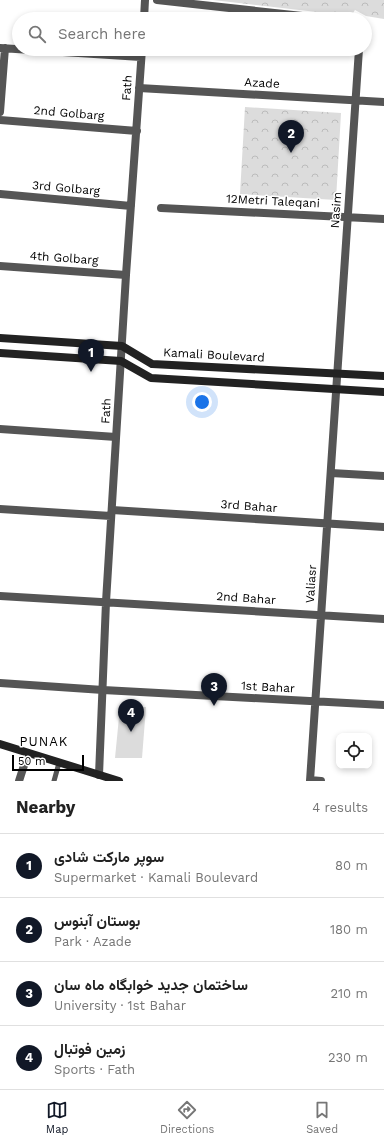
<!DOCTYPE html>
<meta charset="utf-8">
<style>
:root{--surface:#fff;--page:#f6f6f6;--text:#222;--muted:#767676;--line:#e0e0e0;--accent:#111827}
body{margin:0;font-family:"Work Sans",Vazirmatn,sans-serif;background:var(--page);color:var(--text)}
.controls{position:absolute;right:12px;bottom:12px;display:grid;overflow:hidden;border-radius:8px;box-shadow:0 2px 6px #0003}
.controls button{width:36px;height:36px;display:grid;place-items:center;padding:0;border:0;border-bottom:1px solid var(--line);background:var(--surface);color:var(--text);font:20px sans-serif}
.scale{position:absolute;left:12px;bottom:10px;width:72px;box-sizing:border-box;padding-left:4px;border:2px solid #000;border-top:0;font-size:11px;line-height:14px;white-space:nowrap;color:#000;-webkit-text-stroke:3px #fff;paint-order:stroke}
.you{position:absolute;left:202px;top:402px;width:14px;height:14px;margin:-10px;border:3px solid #fff;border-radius:50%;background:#1a73e8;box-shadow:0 0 0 6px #1a73e833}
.badge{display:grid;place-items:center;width:26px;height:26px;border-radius:50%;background:var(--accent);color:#fff;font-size:13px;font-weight:700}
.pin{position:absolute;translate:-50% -33px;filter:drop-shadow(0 1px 2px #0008)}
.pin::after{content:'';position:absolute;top:21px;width:14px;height:12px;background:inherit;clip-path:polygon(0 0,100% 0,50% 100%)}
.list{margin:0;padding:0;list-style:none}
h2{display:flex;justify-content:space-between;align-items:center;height:52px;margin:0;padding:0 16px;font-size:17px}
h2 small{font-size:13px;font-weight:400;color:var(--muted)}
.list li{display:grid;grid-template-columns:26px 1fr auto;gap:12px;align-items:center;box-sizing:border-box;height:64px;padding:0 16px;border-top:1px solid var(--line)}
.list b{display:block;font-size:15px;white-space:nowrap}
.list p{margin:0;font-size:13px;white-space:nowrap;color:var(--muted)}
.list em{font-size:13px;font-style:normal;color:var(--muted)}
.icon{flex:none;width:22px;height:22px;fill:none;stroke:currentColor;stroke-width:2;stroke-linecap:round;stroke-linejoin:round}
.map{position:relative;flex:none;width:384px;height:781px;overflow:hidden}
.search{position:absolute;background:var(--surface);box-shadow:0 2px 6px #0003;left:12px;right:12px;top:12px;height:44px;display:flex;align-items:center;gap:10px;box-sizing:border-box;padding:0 14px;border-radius:22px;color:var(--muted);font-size:15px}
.sheet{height:308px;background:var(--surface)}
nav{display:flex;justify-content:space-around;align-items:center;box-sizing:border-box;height:56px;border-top:1px solid var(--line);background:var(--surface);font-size:11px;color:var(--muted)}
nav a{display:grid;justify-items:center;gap:2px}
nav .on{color:var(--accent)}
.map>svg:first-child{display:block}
</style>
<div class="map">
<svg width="384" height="781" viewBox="0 0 384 781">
<defs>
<pattern id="park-crowns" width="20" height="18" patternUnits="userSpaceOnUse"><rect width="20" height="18" fill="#dcdcdc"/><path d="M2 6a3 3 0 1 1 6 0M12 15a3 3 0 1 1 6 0" fill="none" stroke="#bbb"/></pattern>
</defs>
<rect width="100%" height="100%" fill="#fff"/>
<path fill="#dcdcdc" d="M 120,707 L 146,707 L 142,758 L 115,758 Z"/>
<path fill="url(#park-crowns)" d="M 213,0 L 384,0 L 384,19 L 366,16 L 355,10 L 351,16 Z
M 245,107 L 341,113 L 336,200 L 240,194 Z"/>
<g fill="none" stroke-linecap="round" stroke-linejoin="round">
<path stroke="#555" stroke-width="5" d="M 54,781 L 59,763"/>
<path stroke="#555" stroke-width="8" d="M 157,0 L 330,19
M 144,19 L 145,0
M 0,48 L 141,57
M 139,88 L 384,102
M 0,112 L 5,48
M 0,120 L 137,131
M 0,194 L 131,206
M 161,208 L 384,219
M 0,266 L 126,275
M 0,429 L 116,437
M 331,473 L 384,476
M 0,509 L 111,516
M 112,510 L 384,527
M 0,596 L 384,619
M 0,683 L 103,690 L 384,705
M 99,775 L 106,602 L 126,275 L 142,49
M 310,780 L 321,781
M 19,781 L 28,753
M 310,781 L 359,49"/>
<path stroke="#222" stroke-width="8" d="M 0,338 L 122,346 L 152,364 L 384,376
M 0,353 L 121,361 L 151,378 L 384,392
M 0,744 L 119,781"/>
</g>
<g text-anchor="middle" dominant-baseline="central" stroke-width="3" stroke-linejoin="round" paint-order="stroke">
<g font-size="12" fill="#000" stroke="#fff">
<text transform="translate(262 83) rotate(3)">Azade</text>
<text transform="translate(127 88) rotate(-86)">Fath</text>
<text transform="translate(69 113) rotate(5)">2nd Golbarg</text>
<text transform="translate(66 188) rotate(5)">3rd Golbarg</text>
<text transform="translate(273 201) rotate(3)">12Metri Taleqani</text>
<text transform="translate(336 210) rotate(-86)">Nasim</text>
<text transform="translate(64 258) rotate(4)">4th Golbarg</text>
<text transform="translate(214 355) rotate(3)">Kamali Boulevard</text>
<text transform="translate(106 411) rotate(-87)">Fath</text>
<text transform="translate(249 506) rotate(4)">3rd Bahar</text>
<text transform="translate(311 584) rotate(-86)">Valiasr</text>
<text transform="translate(246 598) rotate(4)">2nd Bahar</text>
<text transform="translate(268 687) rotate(3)">1st Bahar</text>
</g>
<g font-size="13" letter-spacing="1" fill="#000" stroke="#fff">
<text x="44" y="741">PUNAK</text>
</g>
</g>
</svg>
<div class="controls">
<button><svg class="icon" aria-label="locate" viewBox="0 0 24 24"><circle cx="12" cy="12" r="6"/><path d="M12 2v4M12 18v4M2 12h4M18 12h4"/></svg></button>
</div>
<div class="scale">50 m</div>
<div class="you"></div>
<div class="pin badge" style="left:91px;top:372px">1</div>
<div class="pin badge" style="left:291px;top:153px">2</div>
<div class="pin badge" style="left:214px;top:706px">3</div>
<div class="pin badge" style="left:131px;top:732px">4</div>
<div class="search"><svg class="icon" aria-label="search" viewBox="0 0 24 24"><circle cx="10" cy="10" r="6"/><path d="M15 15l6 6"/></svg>Search here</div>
</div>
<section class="sheet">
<h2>Nearby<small>4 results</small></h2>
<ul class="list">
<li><span class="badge">1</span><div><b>سوپر مارکت شادی</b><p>Supermarket · Kamali Boulevard</p></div><em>80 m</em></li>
<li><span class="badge">2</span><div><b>بوستان آبنوس</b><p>Park · Azade</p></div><em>180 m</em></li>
<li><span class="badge">3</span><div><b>ساختمان جدید خوابگاه ماه سان</b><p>University · 1st Bahar</p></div><em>210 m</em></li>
<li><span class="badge">4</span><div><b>زمین فوتبال</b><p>Sports · Fath</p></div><em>230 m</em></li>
</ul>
</section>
<nav>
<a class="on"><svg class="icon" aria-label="map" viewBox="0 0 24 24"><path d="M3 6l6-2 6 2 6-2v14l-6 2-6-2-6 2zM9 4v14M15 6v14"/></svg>Map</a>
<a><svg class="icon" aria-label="directions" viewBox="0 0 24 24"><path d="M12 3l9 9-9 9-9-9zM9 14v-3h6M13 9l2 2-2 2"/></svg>Directions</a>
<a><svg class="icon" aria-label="saved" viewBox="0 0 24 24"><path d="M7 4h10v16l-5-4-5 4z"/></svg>Saved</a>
</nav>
